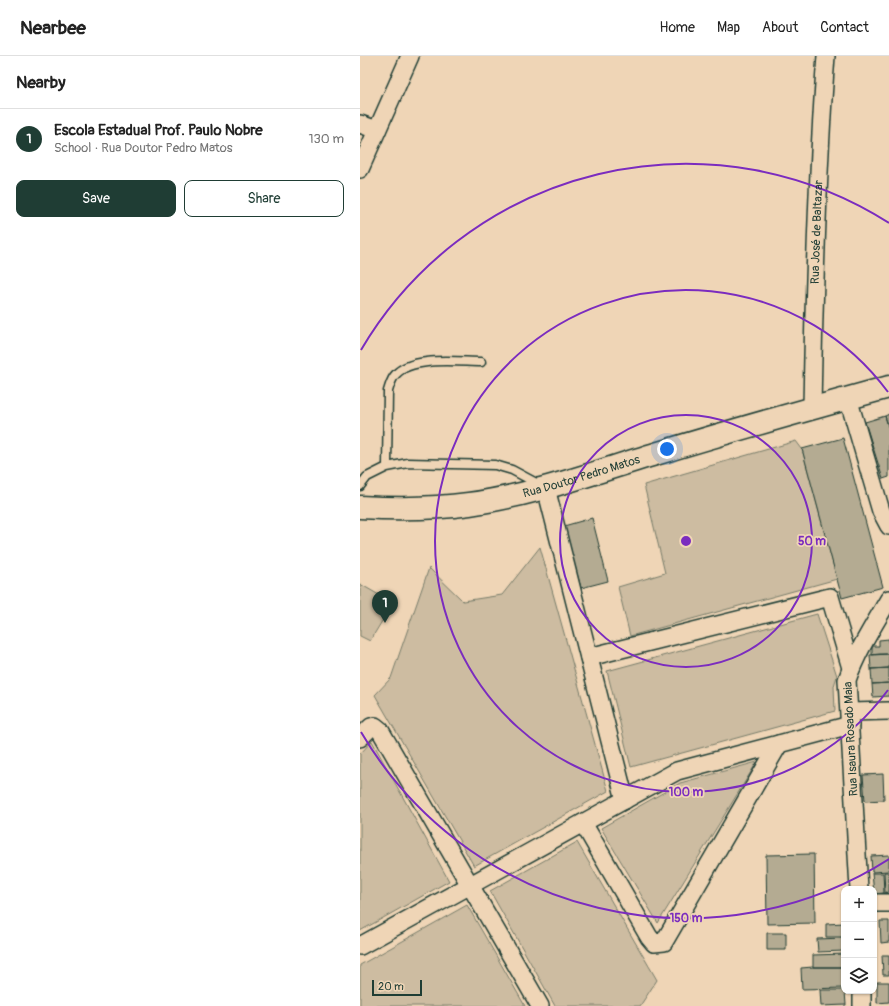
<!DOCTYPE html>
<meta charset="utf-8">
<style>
:root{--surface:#fff;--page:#f2f2f2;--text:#222;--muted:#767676;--line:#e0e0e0;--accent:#1f3d34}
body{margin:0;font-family:Pangolin,sans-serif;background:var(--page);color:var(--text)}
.controls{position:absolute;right:12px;bottom:12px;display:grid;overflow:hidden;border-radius:8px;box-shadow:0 1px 3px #0004}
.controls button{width:36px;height:36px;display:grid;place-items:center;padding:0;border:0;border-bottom:1px solid var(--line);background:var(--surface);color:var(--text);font:20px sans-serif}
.scale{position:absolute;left:12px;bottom:10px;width:50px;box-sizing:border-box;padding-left:4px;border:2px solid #1f3d34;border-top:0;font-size:11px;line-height:14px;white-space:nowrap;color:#1f3d34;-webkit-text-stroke:3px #efd5b6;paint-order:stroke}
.you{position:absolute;left:307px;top:393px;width:14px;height:14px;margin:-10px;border:3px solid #fff;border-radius:50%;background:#1a73e8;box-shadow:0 0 0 6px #1a73e833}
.badge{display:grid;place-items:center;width:26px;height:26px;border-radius:50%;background:var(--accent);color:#fff;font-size:13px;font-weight:700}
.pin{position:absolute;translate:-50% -33px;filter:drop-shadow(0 1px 2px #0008)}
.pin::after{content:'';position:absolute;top:21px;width:14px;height:12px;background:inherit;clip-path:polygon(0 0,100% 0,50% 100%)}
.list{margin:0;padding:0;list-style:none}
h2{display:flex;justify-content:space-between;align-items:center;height:52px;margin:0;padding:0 16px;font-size:17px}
h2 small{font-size:13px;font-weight:400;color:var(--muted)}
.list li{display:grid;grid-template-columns:26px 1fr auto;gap:12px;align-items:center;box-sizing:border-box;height:60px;padding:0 16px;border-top:1px solid var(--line)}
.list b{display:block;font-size:15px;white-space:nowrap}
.list p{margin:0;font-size:13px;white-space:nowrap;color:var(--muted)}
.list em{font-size:13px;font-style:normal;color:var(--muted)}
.actions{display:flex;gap:8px;padding:12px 16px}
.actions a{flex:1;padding:9px 0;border:1px solid var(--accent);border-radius:8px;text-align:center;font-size:14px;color:var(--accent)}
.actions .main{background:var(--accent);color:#fff}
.icon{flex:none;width:22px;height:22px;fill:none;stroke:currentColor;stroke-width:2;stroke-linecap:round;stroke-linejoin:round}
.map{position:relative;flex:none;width:529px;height:950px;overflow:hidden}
header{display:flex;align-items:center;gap:24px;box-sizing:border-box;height:56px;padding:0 20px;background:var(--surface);border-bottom:1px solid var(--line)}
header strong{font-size:19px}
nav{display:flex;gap:22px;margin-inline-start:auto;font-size:14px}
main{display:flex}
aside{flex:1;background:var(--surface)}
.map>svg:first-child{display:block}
</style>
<header>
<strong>Nearbee</strong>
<nav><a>Home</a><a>Map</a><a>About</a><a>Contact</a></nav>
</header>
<main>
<aside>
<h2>Nearby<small></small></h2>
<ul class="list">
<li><span class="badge">1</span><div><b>Escola Estadual Prof. Paulo Nobre</b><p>School · Rua Doutor Pedro Matos</p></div><em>130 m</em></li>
</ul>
<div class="actions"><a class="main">Save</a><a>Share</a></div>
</aside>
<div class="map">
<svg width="529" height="950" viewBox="0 0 529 950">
<rect width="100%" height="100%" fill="#efd5b6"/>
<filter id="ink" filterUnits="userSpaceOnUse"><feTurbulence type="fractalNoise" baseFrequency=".025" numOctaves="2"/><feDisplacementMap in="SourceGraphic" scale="8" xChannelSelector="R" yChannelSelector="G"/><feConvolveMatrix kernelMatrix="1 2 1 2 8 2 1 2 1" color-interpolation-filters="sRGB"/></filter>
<g filter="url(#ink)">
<path fill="#cdbca1" stroke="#767c6a" d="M 436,385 L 442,393 L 477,523 L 270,580 L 258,531 L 305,517 L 284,429 Z
M 180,491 L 248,735 L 114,810 L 15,639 L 31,622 L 69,512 L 103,545 L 142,539 Z
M 0,528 L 33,547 L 10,585 L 0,580 Z
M 457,558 L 477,620 L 474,630 L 475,655 L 271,711 L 247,615 Z
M 12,685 L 89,825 L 0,875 L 0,698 Z
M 397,706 L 298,867 L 241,772 L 320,727 Z
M 217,786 L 297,924 L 280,950 L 195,950 L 130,835 Z
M 107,849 L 165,950 L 0,950 L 0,909 Z"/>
<path fill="#b4ab92" stroke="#1f3d34" d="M 529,358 L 529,373 L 525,360 Z
M 525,360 L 529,373 L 529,421 L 523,423 L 505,366 Z
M 483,382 L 523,531 L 482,542 L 442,393 Z
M 232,462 L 248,525 L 221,532 L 204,470 Z
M 529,583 L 529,598 L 512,599 L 512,590 L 519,590 L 519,584 Z
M 520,598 L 529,598 L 529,612 L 511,613 L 510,599 Z
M 529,612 L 529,627 L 512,628 L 511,613 Z
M 529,627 L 529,640 L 513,641 L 512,628 Z
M 523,718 L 524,744 L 505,745 L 503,719 Z
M 454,798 L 455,867 L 407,868 L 406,799 Z
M 529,799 L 529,815 L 512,816 L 511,800 Z
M 524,816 L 529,816 L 529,836 L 525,837 Z
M 512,817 L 523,817 L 524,837 L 514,838 Z
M 520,865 L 529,865 L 529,886 L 521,887 Z
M 484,867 L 484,881 L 466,881 L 466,868 Z
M 407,877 L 426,877 L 426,894 L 407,894 Z
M 484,882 L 484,895 L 458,896 L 457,883 Z
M 484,898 L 484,911 L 453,911 L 453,899 Z
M 522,899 L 529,899 L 529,919 L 523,919 Z
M 453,911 L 484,911 L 484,932 L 442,933 L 441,912 Z
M 517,926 L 529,926 L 529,946 L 517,947 Z
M 460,934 L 484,934 L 485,935 L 486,949 L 461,950 Z"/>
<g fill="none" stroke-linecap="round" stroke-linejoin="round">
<g stroke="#1f3d34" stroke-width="11">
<path id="lane" d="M 27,411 L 28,335 C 30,329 31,323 36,318 C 52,300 98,306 121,306
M 0,430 L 7,421 L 27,411 L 48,407 L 135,409 L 152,414 L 180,429"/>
</g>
<g stroke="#1f3d34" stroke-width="20">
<g id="street">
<path d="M 0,68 L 17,74"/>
<path d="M 0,113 L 50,0"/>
<path d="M 488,342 L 521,455 L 529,470"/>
<path id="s1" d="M 452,352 C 454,235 457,117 466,0"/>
<path d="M 186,432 L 265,744"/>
<path d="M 229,601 L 470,541 L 491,612"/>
<path d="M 490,656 L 529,655"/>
<path d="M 0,682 L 11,671 L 15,670 L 20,674 L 180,950"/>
<path d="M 223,767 L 289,881 L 294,887 L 304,886 L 419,688"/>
<path d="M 499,833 L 487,624 C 497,595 514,569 529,543"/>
<path d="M 514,847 L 529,847"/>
<path d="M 0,890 L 317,715 L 490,669"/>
<path d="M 502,935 L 502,950"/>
</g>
</g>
<g stroke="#1f3d34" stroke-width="25">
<g id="secondary">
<path id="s2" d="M 0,451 C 36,453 73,453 109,448 C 175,439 238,415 302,396 C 377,373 453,352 529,331"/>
</g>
</g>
<use href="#lane" stroke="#efd5b6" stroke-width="8"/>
<use href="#street" stroke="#efd5b6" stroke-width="17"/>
<use href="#secondary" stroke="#efd5b6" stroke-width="22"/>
</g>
</g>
<g fill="none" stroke="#7b2cbf" stroke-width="2">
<circle cx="326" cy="485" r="126"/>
<path d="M528 634A251 251 0 1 1 528 336"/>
<path d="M529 803A377 377 0 0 1 1 676M1 294A377 377 0 0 1 529 167"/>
</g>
<g text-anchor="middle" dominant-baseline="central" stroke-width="3.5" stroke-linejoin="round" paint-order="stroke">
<g font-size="12" fill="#1f3d34" stroke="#efd5b6">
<text stroke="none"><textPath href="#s1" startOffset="176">Rua José de Baltazar</textPath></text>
<text stroke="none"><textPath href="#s2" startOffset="225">Rua Doutor Pedro Matos</textPath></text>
<text transform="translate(491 683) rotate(-93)">Rua Isaura Rosado Maia</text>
</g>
</g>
<circle cx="326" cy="485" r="6" fill="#7b2cbf" stroke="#efd5b6" stroke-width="2"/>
<g font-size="12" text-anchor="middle" font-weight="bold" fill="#7b2cbf" stroke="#efd5b6" stroke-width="3.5" stroke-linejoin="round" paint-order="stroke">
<text x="452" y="489">50 m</text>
<text x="326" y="740">100 m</text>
<text x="326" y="866">150 m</text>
</g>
</svg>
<div class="controls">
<button>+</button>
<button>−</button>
<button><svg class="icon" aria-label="layers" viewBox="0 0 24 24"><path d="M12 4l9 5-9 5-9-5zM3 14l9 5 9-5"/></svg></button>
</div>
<div class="scale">20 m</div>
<div class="you"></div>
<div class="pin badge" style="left:25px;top:567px">1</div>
</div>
</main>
